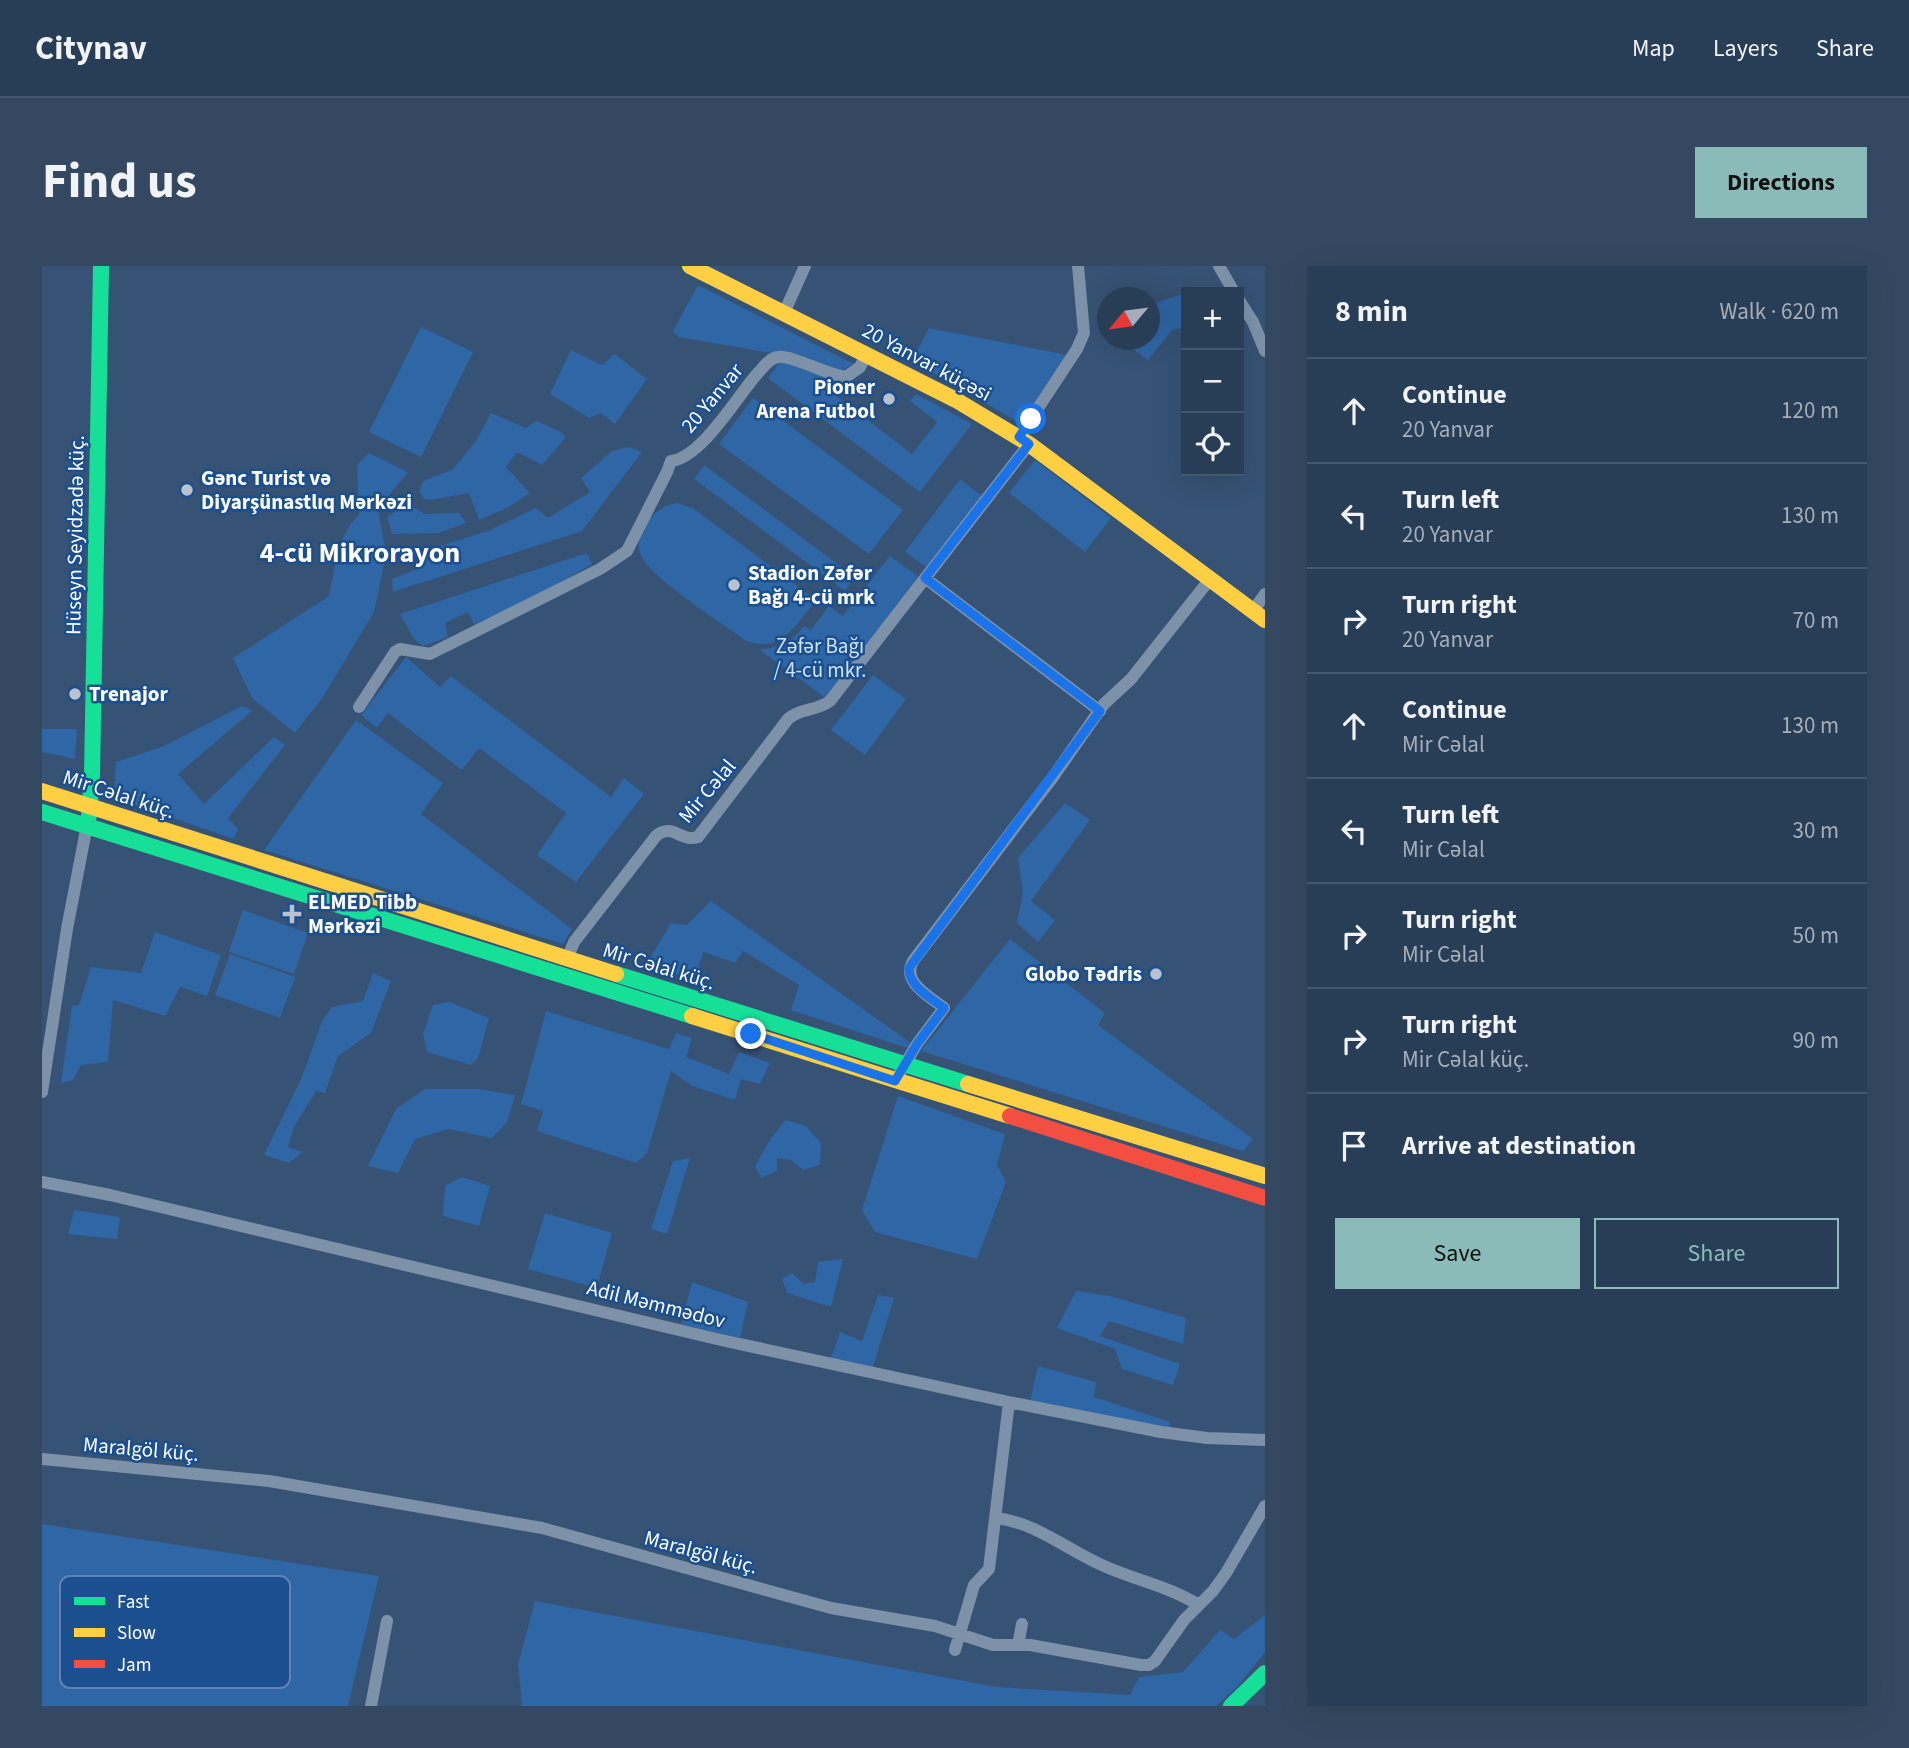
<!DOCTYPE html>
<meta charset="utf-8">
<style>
:root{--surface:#283e57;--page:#344961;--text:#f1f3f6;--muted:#a5aeba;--line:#44576d;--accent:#8bbbb9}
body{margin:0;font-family:"Source Sans 3",sans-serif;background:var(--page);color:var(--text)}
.controls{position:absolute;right:21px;top:21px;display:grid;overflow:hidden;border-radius:0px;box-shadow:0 7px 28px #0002}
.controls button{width:63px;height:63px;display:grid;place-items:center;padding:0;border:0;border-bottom:2px solid var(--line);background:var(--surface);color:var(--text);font:35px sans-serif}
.compass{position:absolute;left:1055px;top:21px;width:63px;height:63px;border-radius:50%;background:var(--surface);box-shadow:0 7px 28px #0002;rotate:241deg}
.stop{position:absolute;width:21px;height:21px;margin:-16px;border:5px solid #1a73e8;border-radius:50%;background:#fff}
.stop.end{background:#1a73e8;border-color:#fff;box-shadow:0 2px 7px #0008}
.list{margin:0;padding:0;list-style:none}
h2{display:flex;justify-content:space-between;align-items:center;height:91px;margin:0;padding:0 28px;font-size:30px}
h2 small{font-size:23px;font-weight:400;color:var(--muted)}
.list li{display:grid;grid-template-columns:46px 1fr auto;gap:21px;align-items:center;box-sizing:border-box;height:105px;padding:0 28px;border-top:2px solid var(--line)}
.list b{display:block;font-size:26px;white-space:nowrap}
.list p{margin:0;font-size:23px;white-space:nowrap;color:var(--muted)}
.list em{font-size:23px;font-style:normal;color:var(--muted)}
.actions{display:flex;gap:14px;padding:21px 28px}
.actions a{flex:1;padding:16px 0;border:2px solid var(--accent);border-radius:0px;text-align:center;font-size:24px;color:var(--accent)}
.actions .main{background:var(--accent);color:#111}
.icon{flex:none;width:38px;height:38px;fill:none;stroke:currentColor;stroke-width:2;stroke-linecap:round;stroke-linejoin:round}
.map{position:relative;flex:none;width:1223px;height:1440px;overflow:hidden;border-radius:0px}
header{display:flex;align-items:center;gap:42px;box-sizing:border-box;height:98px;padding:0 35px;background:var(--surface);border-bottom:2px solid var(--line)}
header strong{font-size:33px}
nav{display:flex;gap:38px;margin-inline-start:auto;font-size:24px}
.intro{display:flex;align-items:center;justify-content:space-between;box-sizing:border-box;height:168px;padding:0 42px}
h1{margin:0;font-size:49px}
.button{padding:18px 32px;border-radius:0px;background:var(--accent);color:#111;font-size:24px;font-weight:700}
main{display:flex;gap:42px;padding:0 42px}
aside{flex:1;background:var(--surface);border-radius:0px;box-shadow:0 7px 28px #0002}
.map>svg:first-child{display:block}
</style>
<header>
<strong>Citynav</strong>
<nav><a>Map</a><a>Layers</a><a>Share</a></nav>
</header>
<div class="intro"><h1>Find us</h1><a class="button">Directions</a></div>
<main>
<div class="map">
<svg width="1223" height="1440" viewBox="0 0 1223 1440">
<rect width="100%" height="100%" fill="#365274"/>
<path fill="#2f66a5" d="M 656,19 L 812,98 L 796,106 L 788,125 L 870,188 L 895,156 L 868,135 L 874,128 L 930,158 L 878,226 L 726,112 L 739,94 L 735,88 L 637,71 L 631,65 Z
M 1144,27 L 1144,61 L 1130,64 L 1106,94 L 1079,74 L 1108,74 L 1108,39 Z
M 379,61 L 431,86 L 379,191 L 327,166 Z
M 887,62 L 1026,89 L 978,157 L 870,95 Z
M 529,84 L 560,99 L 573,88 L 605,113 L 573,158 L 559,147 L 547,152 L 508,128 Z
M 711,132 L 861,244 L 827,288 L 677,178 Z
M 449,147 L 484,162 L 494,155 L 517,165 L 524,171 L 500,199 L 475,186 L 464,201 L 488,227 L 465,242 L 437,254 L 427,227 L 389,234 L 382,233 L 377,225 L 381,215 L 410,204 L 434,175 Z
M 586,181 L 600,186 L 540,265 L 351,326 L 350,313 L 377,302 L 376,287 L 446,265 L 494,242 L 506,252 L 548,226 L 539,212 L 570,185 Z
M 327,187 L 366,206 L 336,243 L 344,288 L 332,346 L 281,431 L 253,467 L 210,432 L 191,392 L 287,330 C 293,303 295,268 317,249 L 315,199 Z
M 993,194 L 1069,252 L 1043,286 L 967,227 Z
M 662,199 L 813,311 L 803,325 L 652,213 Z
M 918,213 L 940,230 L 884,301 L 863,286 Z
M 636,237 L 652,243 L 774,334 C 755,357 738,390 703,374 C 680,357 606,311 598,287 C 595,278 597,269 602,261 C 610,248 621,239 636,237 Z
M 366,238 L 383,248 L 417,247 L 424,257 L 397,267 L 350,268 L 345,251 Z
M 545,287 L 550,298 L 480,339 L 432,358 L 426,346 L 403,357 L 406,371 L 381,380 L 372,373 L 358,348 Z
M 848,290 L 877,311 L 785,433 L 718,384 C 738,381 749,377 762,360 L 769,364 L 787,340 L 801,350 Z
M 364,391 L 398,421 L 409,410 L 569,531 L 582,512 L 602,528 L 534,616 L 495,589 L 524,547 L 437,482 L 420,504 L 346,447 L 335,462 L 319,449 Z
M 831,409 L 864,433 L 823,489 L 789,464 Z
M 200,440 L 210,445 L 136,508 L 162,538 L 232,471 L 243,479 L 186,552 L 196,563 L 192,573 L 78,534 L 78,527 L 72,524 L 74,496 L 122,480 Z
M 314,454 L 401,517 L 379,548 L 530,663 L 521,678 L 222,584 Z
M 0,463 L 35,463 L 33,493 L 0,486 Z
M 1023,537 L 1048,554 L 989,635 L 1013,654 L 996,676 L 975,657 L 981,627 L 976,592 Z
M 669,635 L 869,777 L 865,782 L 749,744 L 757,719 L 701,685 L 693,697 L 661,686 L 653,714 L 604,699 L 629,657 L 645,659 Z
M 201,644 L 266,667 L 252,708 L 187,686 Z
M 113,666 L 179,689 L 165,730 L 138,721 L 123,750 L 71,734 L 66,796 L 39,799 L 31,814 L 19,817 L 30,740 L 37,739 L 49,701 L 99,707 Z
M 968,673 L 1063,747 L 1056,759 L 1211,873 L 1201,885 L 879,785 Z
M 188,688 L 253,711 L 238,752 L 173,729 Z
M 331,707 L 349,715 L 329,767 L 296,790 L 283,827 L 274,825 L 252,861 L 246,881 L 261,886 L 247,897 L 222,889 L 260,811 L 280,755 L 290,741 L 321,735 Z
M 407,736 L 447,752 L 436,792 L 429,799 L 385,786 L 381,768 L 391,739 Z
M 504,745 L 627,783 L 634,767 L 650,772 L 644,791 L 687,808 L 697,786 L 728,797 L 718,818 L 699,813 L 693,834 L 650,820 L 629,805 L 605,887 L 594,897 L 495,865 L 501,845 L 479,838 Z
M 383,823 L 437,823 L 473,829 L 465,856 L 450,872 L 407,863 L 373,873 L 356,907 L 326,900 L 354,843 Z
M 856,830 L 963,868 L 955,899 L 964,916 L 935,993 L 833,966 L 820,944 Z
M 744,854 L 764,860 L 779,877 L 778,899 L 761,904 L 749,894 L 735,892 L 735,905 L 719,912 L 713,900 L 729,872 Z
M 648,892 L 625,968 L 609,963 L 631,895 Z
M 420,911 L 448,920 L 437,960 L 401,950 L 403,920 Z
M 32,944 L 78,951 L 75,973 L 26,968 Z
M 503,947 L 570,967 L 555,1022 L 486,1003 Z
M 801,993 L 789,1041 L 745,1027 L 740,1013 L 750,1007 L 762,1018 L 773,1016 L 776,996 Z
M 650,1016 L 706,1036 L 698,1072 L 639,1058 Z
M 1034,1025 L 1068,1030 L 1144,1052 L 1141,1078 L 1067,1055 L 1058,1070 L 1138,1098 L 1131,1119 L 1080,1103 L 1073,1083 L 1015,1062 Z
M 836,1029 L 852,1032 L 831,1101 L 789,1092 L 798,1066 L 820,1075 Z
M 996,1100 L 1054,1116 L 1052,1131 L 1128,1156 L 1128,1162 L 988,1135 Z
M 0,1258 L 337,1310 L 306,1440 L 0,1440 Z
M 493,1335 L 955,1421 L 1088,1429 L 1097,1411 L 1141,1406 L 1178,1364 L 1192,1373 L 1223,1349 L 1223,1386 L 1196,1420 L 1174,1440 L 480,1440 L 476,1398 Z"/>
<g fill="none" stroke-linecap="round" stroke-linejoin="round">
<path stroke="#7d92a8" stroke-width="12" d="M 1177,0 L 1192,26
M 1197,34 L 1211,56 L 1223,85
M 742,47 L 763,0
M 977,171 L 1035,83 L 1042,67 L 1036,0
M 883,312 L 1058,445
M 1211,345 L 1223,328
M 317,441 L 353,386 L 358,383 L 388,388 L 558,303 L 585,285 L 625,206 L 629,195 C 660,191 694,132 715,108 C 721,102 727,92 736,91 C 750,89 785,109 804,111 L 818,101 L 825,87
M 525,693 L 532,676 L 614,570 C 631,556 639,577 656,571 L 746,453 C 758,442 775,445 788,435 L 987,178
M 853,815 L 875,778 L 902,742 C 887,730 859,716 871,695 L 1011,511 L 1062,438 L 1089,413 L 1168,313
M 0,826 L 25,663 L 45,559
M 0,916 L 68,929 L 679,1074 L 967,1136 L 1119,1166 L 1165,1172 L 1223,1174
M 0,1193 L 227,1215 L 500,1262 L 789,1342 L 893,1360 L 951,1379 L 988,1379 L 1099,1399 L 1107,1399 L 1113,1395 L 1142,1354 L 1171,1325 L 1184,1307 L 1223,1240
M 954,1252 C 995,1257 1025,1284 1062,1300 C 1093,1314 1126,1320 1157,1339
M 976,1379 L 980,1358
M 913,1384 L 932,1319 L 947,1303 L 967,1136
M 329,1440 L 345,1355"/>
<path stroke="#16e098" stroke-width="16" d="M 0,546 L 650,750
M 47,550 L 50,510 L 59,0
M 574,708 L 926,818
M 1189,1440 L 1223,1407"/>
<path stroke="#ffcf43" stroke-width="16" d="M 648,0 L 914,134 L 987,178 L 1223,354
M 0,525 L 574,708
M 650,750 L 968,850
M 926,818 L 1223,910"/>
<path stroke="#f24e42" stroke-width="16" d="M 968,850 L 1223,932"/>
</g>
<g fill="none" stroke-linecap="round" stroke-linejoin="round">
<path stroke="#1a73e8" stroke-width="9" d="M 709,768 L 853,815 L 875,778 L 902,742 C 889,732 866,720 867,702 L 1058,445 L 883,312 L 987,178 L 977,171 L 989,153"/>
</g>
<g fill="#b9c2ce" stroke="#1b4f8f" stroke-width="2.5">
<circle cx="847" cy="133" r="7"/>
<circle cx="145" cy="224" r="7"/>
<circle cx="692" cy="319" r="7"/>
<circle cx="33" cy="428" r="7"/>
<path d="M246.5 637.5h7v7h7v7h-7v7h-7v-7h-7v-7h7z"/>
<circle cx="1114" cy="708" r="7"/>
</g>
<g text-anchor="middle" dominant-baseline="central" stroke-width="5" stroke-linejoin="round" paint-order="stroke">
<g font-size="21" fill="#fff" stroke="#1b4f8f">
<text transform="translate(885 96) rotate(28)">20 Yanvar küçəsi</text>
<text transform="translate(670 132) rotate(-50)">20 Yanvar</text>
<text transform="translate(33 269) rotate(-89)">Hüseyn Seyidzadə küç.</text>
<text transform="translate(665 525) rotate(-50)">Mir Cəlal</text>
<text transform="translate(77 528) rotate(18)">Mir Cəlal küç.</text>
<text transform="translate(617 700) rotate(17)">Mir Cəlal küç.</text>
<text transform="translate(614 1038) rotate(14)">Adil Məmmədov</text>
<text transform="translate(99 1183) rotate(5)">Maralgöl küç.</text>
<text transform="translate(659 1286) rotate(15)">Maralgöl küç.</text>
</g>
<g font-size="21" font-weight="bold" fill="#fff" stroke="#1b4f8f" text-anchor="start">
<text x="833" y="121" text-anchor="end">Pioner<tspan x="833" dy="24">Arena Futbol</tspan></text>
<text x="159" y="212">Gənc Turist və<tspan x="159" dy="24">Diyarşünastlıq Mərkəzi</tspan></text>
<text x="706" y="307">Stadion Zəfər<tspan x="706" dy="24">Bağı 4-cü mrk</tspan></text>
<text x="47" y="428">Trenajor</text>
<text x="266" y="636">ELMED Tibb<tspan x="266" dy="24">Mərkəzi</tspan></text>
<text x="1100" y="708" text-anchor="end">Globo Tədris</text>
</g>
<g font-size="21" fill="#cfe3fa" stroke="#1b4f8f">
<text x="778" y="380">Zəfər Bağı<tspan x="778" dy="24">/ 4-cü mkr.</tspan></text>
</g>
<g font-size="28" font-weight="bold" fill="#fff" stroke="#1b4f8f">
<text x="318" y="287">4-cü Mikrorayon</text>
</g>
</g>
<rect x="18" y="1310" width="230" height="112" rx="10" fill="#1b4f8f" stroke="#5f84b1" stroke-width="2"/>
<rect x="32" y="1331" width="31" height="8" fill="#16e098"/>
<rect x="32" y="1362" width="31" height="9" fill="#ffcf43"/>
<rect x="32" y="1394" width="31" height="8" fill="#f24e42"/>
<g font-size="19" fill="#fff">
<text x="75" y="1342">Fast</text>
<text x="75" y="1373">Slow</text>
<text x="75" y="1405">Jam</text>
</g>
</svg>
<div class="controls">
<button>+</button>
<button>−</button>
<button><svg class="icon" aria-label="locate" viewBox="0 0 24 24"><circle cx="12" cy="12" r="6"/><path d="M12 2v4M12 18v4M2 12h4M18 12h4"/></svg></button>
</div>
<svg class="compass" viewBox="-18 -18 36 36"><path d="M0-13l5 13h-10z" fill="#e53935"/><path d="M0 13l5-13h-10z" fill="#a5aeba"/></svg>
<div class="stop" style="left:989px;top:153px"></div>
<div class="stop end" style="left:709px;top:768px"></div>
</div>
<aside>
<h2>8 min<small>Walk · 620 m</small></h2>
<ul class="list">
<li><svg class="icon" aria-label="ahead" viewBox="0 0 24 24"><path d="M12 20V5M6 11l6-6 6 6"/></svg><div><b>Continue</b><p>20 Yanvar</p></div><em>120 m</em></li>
<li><svg class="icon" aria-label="left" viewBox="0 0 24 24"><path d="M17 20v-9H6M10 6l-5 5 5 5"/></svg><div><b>Turn left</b><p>20 Yanvar</p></div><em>130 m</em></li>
<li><svg class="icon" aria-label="right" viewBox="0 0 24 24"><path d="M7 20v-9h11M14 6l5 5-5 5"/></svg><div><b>Turn right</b><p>20 Yanvar</p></div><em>70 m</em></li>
<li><svg class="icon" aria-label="ahead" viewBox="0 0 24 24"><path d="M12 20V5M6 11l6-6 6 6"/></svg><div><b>Continue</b><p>Mir Cəlal</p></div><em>130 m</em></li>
<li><svg class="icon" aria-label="left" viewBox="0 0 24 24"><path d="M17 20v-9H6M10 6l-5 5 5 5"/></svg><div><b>Turn left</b><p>Mir Cəlal</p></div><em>30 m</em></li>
<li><svg class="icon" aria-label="right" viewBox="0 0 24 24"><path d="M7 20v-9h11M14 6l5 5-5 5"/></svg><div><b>Turn right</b><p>Mir Cəlal</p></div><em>50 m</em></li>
<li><svg class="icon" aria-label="right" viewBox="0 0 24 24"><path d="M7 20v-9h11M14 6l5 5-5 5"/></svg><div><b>Turn right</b><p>Mir Cəlal küç.</p></div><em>90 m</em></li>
<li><svg class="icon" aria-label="arrive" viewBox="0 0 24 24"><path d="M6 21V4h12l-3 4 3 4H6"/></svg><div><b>Arrive at destination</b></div></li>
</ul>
<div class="actions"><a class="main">Save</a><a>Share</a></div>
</aside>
</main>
